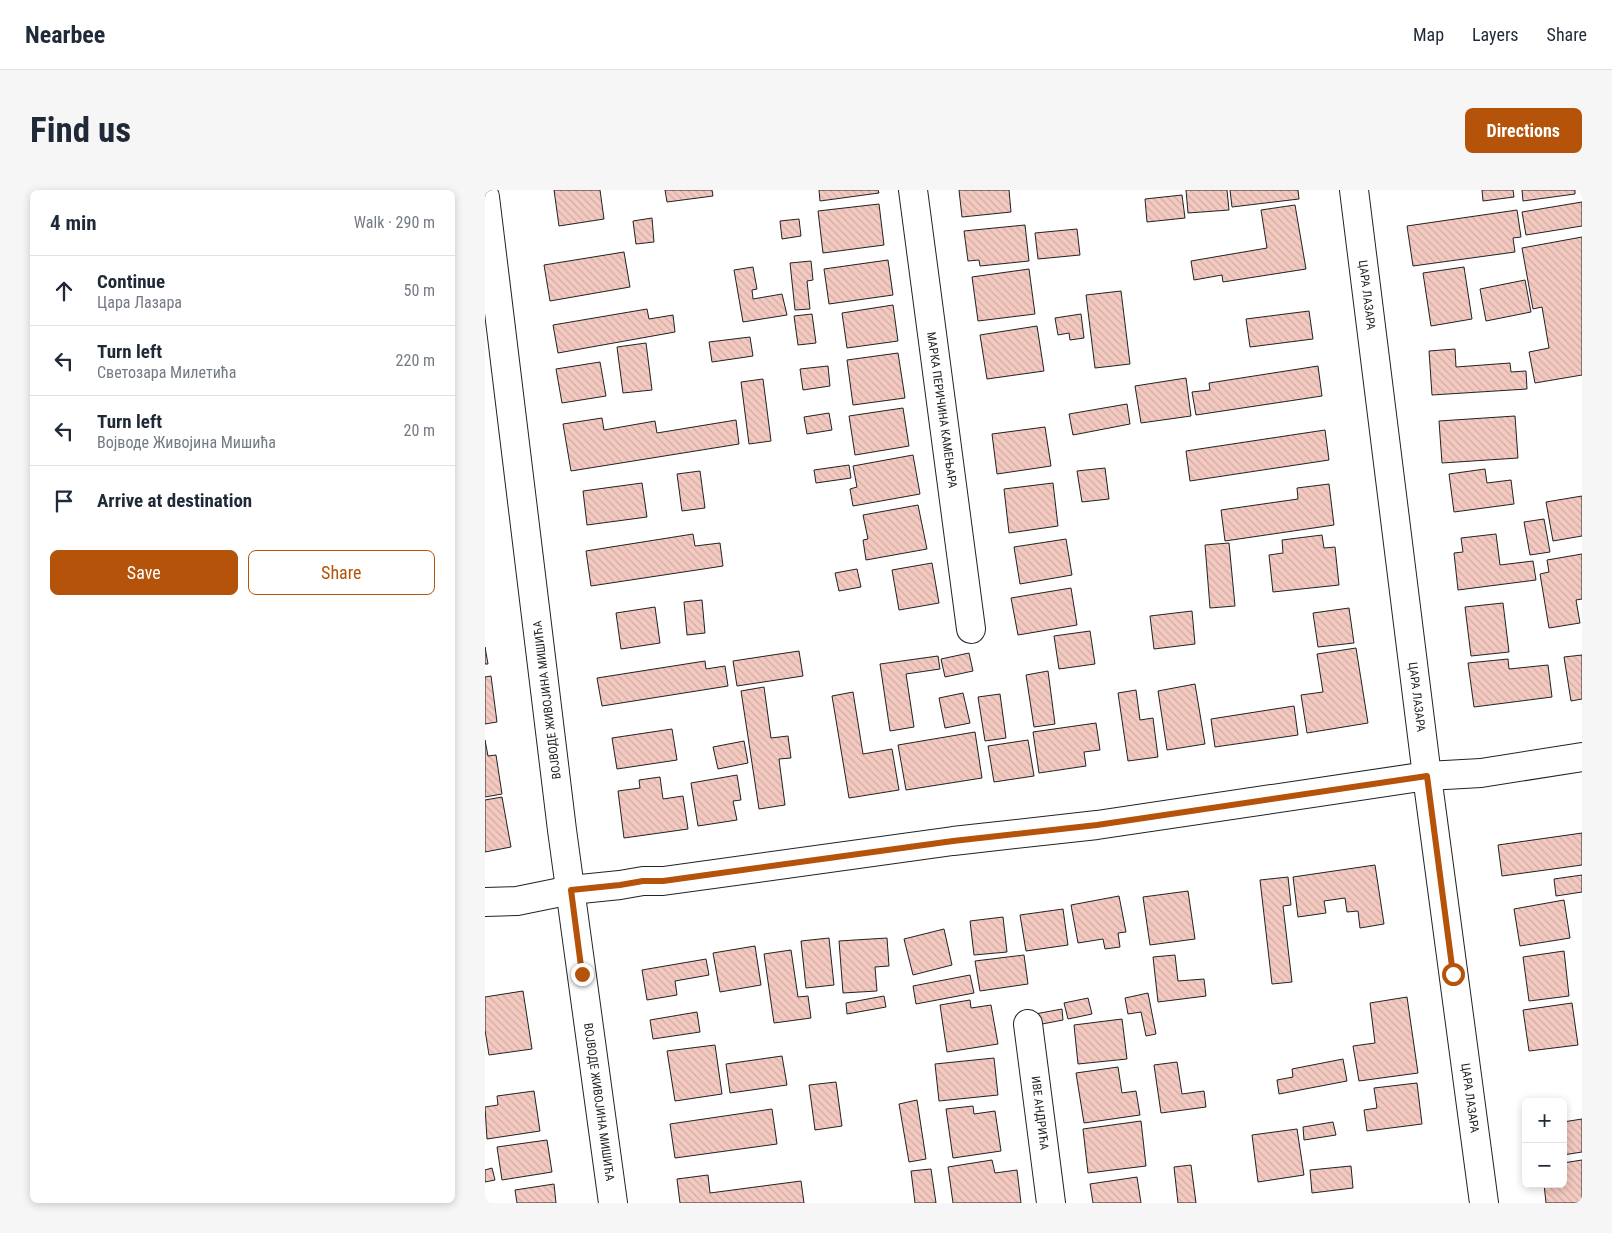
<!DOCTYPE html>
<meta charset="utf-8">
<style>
:root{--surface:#fff;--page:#f6f6f7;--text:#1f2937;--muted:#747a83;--line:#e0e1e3;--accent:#b45309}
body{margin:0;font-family:"Roboto Condensed",sans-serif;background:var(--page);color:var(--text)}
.controls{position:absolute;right:15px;bottom:15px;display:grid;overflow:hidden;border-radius:8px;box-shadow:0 2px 8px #0003}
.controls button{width:45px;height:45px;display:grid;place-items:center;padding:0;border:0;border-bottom:1px solid var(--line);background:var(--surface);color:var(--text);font:25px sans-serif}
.stop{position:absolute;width:15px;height:15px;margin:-11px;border:4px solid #b45309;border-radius:50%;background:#fff}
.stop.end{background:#b45309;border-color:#fff;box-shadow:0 1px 5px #0008}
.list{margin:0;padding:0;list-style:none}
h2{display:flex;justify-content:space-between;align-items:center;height:65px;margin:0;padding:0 20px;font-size:21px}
h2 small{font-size:16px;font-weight:400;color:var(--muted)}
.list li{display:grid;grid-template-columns:32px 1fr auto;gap:15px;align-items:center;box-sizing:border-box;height:70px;padding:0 20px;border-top:1px solid var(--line)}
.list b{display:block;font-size:19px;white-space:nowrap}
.list p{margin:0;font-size:16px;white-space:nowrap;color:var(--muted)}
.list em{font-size:16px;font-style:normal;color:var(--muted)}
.actions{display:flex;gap:10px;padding:15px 20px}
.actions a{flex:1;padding:11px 0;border:1px solid var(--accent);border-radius:8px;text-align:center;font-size:18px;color:var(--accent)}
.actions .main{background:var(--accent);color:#fff}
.icon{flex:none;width:28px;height:28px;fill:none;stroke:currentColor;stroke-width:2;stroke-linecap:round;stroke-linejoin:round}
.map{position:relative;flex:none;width:1097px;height:1013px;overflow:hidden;border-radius:8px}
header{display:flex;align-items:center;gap:30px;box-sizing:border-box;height:70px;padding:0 25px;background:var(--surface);border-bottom:1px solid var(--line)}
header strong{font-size:24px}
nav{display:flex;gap:28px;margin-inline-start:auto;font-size:18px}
.intro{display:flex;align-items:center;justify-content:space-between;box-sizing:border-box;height:120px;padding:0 30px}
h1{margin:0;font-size:35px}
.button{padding:12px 22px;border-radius:8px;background:var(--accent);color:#fff;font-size:18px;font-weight:700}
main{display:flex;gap:30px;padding:0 30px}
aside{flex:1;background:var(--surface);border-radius:8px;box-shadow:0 2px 8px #0003}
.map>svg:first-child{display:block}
</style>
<header>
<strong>Nearbee</strong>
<nav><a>Map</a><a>Layers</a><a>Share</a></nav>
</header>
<div class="intro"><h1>Find us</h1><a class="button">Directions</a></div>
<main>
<aside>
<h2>4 min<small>Walk · 290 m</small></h2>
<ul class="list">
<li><svg class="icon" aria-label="ahead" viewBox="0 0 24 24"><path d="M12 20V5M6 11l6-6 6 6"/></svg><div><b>Continue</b><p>Цара Лазара</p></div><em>50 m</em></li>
<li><svg class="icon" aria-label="left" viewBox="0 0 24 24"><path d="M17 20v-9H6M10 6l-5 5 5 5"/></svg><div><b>Turn left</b><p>Светозара Милетића</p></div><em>220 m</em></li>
<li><svg class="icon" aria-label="left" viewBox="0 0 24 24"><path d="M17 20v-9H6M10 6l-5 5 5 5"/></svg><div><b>Turn left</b><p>Војводе Живојина Мишића</p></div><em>20 m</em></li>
<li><svg class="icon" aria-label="arrive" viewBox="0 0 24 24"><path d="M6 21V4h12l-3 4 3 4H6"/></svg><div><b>Arrive at destination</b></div></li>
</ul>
<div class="actions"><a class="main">Save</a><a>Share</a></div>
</aside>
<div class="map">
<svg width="1097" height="1013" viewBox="0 0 1097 1013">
<defs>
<pattern id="building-back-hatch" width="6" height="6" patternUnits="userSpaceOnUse" patternTransform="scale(1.25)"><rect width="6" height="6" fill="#f3c9c0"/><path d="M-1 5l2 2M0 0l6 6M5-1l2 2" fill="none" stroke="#d0aca5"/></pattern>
</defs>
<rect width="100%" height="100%" fill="#fff"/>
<path fill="url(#building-back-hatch)" stroke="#222" d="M 69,0 L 115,0 L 119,29 L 74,36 Z
M 180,0 L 227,0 L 228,6 L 182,12 Z
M 334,0 L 393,0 L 394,3 L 335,11 Z
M 474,0 L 524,0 L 526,22 L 477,27 Z
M 701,0 L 742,0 L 744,20 L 703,23 Z
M 745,0 L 813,0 L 814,9 L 747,17 Z
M 997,0 L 1028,0 L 1029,7 L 998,11 Z
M 1037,0 L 1090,0 L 1090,4 L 1038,11 Z
M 697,5 L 700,28 L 662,32 L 660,9 Z
M 1097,12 L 1097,36 L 1041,45 L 1037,22 Z
M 394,14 L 399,55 L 338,63 L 333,21 Z
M 810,15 L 821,79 L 738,92 L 737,85 L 709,90 L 706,71 L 782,58 L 776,20 Z
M 1032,20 L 1036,47 L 1028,48 L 1030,62 L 928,76 L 922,36 Z
M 167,28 L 169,52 L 151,54 L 148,31 Z
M 314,29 L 316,46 L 297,49 L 295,31 Z
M 540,35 L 544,71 L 495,76 L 494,70 L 483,71 L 479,41 Z
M 592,39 L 595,65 L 553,69 L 550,43 Z
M 1097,47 L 1097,185 L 1050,193 L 1044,162 L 1064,158 L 1057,117 L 1048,119 L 1037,58 Z
M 139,62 L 145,97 L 65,111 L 59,75 Z
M 403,70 L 408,105 L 344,114 L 339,79 Z
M 326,71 L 328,90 L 322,91 L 325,119 L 310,120 L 305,73 Z
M 268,77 L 272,99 L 267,100 L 268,109 L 297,104 L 302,125 L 258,132 L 249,80 Z
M 979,77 L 987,129 L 946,136 L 938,83 Z
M 544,79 L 550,124 L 493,131 L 487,87 Z
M 1040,90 L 1046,122 L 1001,131 L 995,99 Z
M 636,101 L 645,174 L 610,178 L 601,105 Z
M 408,115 L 413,151 L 362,158 L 357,123 Z
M 162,119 L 164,129 L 188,125 L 190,142 L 73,163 L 68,135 Z
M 824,121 L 828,149 L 765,157 L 761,129 Z
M 327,124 L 331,153 L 313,155 L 309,126 Z
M 596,124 L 599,148 L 585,150 L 584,143 L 573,145 L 570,128 Z
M 552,136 L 559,181 L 502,189 L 495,145 Z
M 265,147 L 268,166 L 227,172 L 224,152 Z
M 161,153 L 167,200 L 138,203 L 132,157 Z
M 970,159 L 971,177 L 1025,173 L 1026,182 L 1041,181 L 1042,199 L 947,205 L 944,161 Z
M 413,163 L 420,208 L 368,215 L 362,170 Z
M 115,172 L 121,206 L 77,213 L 71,179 Z
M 343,176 L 345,196 L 318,200 L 315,179 Z
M 833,176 L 837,206 L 711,225 L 707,202 L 725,200 L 724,193 Z
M 701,188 L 706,226 L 656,233 L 650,196 Z
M 278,189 L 286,251 L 264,254 L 256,192 Z
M 642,214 L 645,234 L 588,245 L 584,224 Z
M 418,218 L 424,256 L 370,265 L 364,226 Z
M 344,223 L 347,240 L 322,244 L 319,227 Z
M 1030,226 L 1033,268 L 957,273 L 954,231 Z
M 117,228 L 119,240 L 170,231 L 172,243 L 251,230 L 254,254 L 86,281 L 78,234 Z
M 560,237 L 566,276 L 512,284 L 507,244 Z
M 840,240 L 844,270 L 705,291 L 701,261 Z
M 428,265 L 435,304 L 368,316 L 365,299 L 372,297 L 368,276 Z
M 364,275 L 366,288 L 331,293 L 329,280 Z
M 620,278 L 624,309 L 597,312 L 592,281 Z
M 1000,279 L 1002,293 L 1026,290 L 1029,314 L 969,322 L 964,284 Z
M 215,281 L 220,318 L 197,321 L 192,284 Z
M 157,293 L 162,327 L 102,335 L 98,301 Z
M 568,293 L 573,336 L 524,343 L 519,299 Z
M 844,294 L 849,335 L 740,351 L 736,320 L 813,309 L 812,298 Z
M 1097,306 L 1097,346 L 1068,351 L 1061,312 Z
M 433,315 L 442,359 L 381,370 L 378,350 L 383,349 L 378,325 Z
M 1059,329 L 1065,362 L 1045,365 L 1039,332 Z
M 208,344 L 210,356 L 235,353 L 238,376 L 106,396 L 101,361 Z
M 1011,344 L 1015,375 L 1048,371 L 1051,390 L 973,400 L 969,363 L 978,362 L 976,348 Z
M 837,345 L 839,358 L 850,357 L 854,395 L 788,402 L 784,365 L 798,363 L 797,350 Z
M 581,349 L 587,385 L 535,394 L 529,357 Z
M 744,353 L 750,416 L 725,418 L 720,355 Z
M 1097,364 L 1097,409 L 1091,410 L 1095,433 L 1064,438 L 1055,384 L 1064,382 L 1062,370 Z
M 447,373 L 454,413 L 414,420 L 407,380 Z
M 372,379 L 376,397 L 354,401 L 350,383 Z
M 586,398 L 592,435 L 533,445 L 526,408 Z
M 217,410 L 220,443 L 202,445 L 199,412 Z
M 1018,413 L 1024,462 L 986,466 L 980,417 Z
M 170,417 L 175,453 L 136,459 L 131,423 Z
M 864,418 L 869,453 L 833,457 L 828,423 Z
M 707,421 L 710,454 L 669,459 L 665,426 Z
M 605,441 L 610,474 L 574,479 L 569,446 Z
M 0,457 L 3,474 L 0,474 Z
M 871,458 L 883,533 L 822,543 L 816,505 L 838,502 L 832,464 Z
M 314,461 L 318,486 L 252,496 L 248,471 Z
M 484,463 L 488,481 L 460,487 L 456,469 Z
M 1097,465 L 1097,509 L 1086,511 L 1079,467 Z
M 453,466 L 455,479 L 421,484 L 429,537 L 405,541 L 395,474 Z
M 1023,469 L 1024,479 L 1063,475 L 1067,507 L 989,517 L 983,473 Z
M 220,471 L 221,479 L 240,476 L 243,496 L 117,516 L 112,488 Z
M 563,481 L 570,534 L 549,537 L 541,485 Z
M 6,486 L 12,532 L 0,534 L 0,487 Z
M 710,494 L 720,554 L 682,560 L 673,501 Z
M 279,497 L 286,548 L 303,546 L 306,568 L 294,569 L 300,615 L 274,619 L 256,501 Z
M 651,500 L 655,530 L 668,528 L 673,567 L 643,571 L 633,503 Z
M 368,502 L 378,564 L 407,559 L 414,600 L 364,608 L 347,506 Z
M 478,503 L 485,533 L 460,538 L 454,508 Z
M 515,504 L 521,548 L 500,551 L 493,507 Z
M 809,516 L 813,545 L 730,557 L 726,529 Z
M 611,533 L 615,560 L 599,562 L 601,576 L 554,583 L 548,542 Z
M 187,539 L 192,570 L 132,579 L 127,548 Z
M 490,542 L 497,588 L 421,600 L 413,555 Z
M 0,550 L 3,566 L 11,565 L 17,604 L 0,607 Z
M 543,550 L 549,586 L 509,592 L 503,556 Z
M 259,551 L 263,573 L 233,579 L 228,557 Z
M 252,585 L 256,610 L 248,611 L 252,630 L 213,636 L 206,593 Z
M 175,587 L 178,609 L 198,606 L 203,639 L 139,648 L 133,601 L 155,598 L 154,590 Z
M 17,607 L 26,657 L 0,662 L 0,610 Z
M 1097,643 L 1097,675 L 1017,686 L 1013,655 Z
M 890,675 L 899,734 L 875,738 L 873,721 L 862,722 L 860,708 L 839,711 L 841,723 L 813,727 L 808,687 Z
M 1097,685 L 1097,702 L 1071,706 L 1069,689 Z
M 803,687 L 806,715 L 798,716 L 807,792 L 787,794 L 775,690 Z
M 703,701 L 710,749 L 665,755 L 658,707 Z
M 634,706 L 641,742 L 633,743 L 635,757 L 620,759 L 618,749 L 593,753 L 586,715 Z
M 1079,710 L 1085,748 L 1035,756 L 1029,719 Z
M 578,719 L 583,755 L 541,761 L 535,725 Z
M 518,727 L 522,762 L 489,765 L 485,731 Z
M 459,739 L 467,775 L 428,785 L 419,749 Z
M 344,748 L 349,795 L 321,798 L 316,751 Z
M 402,748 L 404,776 L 390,777 L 392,801 L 358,803 L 354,751 Z
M 270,756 L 276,795 L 235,802 L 228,763 Z
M 306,760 L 313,807 L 323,806 L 326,828 L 289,833 L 279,764 Z
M 1079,761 L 1084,806 L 1044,811 L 1038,767 Z
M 539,765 L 543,794 L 495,801 L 490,771 Z
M 690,765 L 693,791 L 719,789 L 721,806 L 673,812 L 668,767 Z
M 221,769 L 224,785 L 190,791 L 192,805 L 162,810 L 157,780 Z
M 485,785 L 489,803 L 431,814 L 428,796 Z
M 38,801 L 47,859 L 4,865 L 0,840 L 0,807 Z
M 663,803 L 671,844 L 661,846 L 656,822 L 643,824 L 640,808 Z
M 399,806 L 401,817 L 362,824 L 361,813 Z
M 922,807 L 933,883 L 874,891 L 868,856 L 890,853 L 885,813 Z
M 603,808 L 607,824 L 583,829 L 579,813 Z
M 485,810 L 486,818 L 506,815 L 513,854 L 462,862 L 455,815 Z
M 1087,813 L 1093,855 L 1044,861 L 1038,820 Z
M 577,819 L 578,830 L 552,835 L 550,824 Z
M 212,822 L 215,842 L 168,849 L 165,830 Z
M 637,829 L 642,869 L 593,874 L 589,835 Z
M 230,855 L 237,904 L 190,911 L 182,861 Z
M 297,866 L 302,895 L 245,903 L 241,874 Z
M 509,868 L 513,905 L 454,911 L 450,874 Z
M 858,869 L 862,891 L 794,904 L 792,890 L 808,887 L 807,879 Z
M 692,872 L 697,904 L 719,901 L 721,917 L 676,923 L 669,875 Z
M 633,877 L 637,903 L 651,901 L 655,925 L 599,933 L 591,883 Z
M 351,892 L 357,936 L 330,940 L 324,895 Z
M 932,893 L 937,934 L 882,941 L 879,920 L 892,918 L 889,898 Z
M 49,901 L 55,941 L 2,949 L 0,917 L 13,915 L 12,906 Z
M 432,910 L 441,969 L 424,972 L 414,914 Z
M 488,916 L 489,924 L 510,921 L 516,961 L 468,968 L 461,919 Z
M 287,919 L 292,954 L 190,968 L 185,934 Z
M 1097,929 L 1097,962 L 1078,965 L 1078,932 Z
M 656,931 L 661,976 L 603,983 L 598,939 Z
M 848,932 L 851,945 L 819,950 L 818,937 Z
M 812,939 L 819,985 L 773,992 L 767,945 Z
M 62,950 L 67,982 L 17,990 L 12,957 Z
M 507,970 L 510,983 L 532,980 L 536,1013 L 468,1013 L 463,977 Z
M 1097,970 L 1097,1013 L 1061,1013 L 1059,994 L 1078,994 L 1078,973 Z
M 706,975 L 711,1013 L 693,1013 L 689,977 Z
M 866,976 L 868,998 L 827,1003 L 825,980 Z
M 7,978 L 10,990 L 0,992 L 0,980 Z
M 446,979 L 451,1013 L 430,1013 L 426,981 Z
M 223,985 L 225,1003 L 316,991 L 319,1013 L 195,1013 L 192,989 Z
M 652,987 L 656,1013 L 608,1013 L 605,994 Z
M 69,994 L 71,1013 L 32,1013 L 30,1000 Z"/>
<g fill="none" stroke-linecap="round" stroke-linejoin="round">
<g stroke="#222" stroke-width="30">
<path id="minor" d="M 428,0 L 486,439
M 869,0 L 942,586
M 0,7 L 77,640 L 128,1013
M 543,834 L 566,1013"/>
</g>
<g stroke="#222" stroke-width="30">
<path id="major" d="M 942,586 L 999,1013
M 0,712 L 32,711 L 86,700 L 135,695 L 158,691 L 178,691 L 468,651 L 612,635 L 942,586 L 996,583 L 1097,567"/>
</g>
<use href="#minor" stroke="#fff" stroke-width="28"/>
<use href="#major" stroke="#fff" stroke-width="28"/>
</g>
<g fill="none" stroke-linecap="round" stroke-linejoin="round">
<path stroke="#b45309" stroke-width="6" d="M 97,784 L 86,700 L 135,695 L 158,691 L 178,691 L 468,651 L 612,635 L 942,586 L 968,784"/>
</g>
<g text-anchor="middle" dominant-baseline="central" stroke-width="4" stroke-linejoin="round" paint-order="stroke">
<g font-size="12" fill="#222" stroke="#fff">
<text transform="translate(882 105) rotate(83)">ЦАРА ЛАЗАРА</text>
<text transform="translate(457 220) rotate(82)">МАРКА ПЕРИЧИНА КАМЕЊАРА</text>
<text transform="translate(932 507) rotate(83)">ЦАРА ЛАЗАРА</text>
<text transform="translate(62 510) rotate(-97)">ВОЈВОДЕ ЖИВОЈИНА МИШИЋА</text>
<text transform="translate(985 908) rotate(82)">ЦАРА ЛАЗАРА</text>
<text transform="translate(114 912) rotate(82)">ВОЈВОДЕ ЖИВОЈИНА МИШИЋА</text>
<text transform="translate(555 923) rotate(83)">ИВЕ АНДРИЋА</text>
</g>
</g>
</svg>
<div class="controls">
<button>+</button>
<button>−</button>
</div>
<div class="stop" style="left:968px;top:784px"></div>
<div class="stop end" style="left:97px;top:784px"></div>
</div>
</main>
